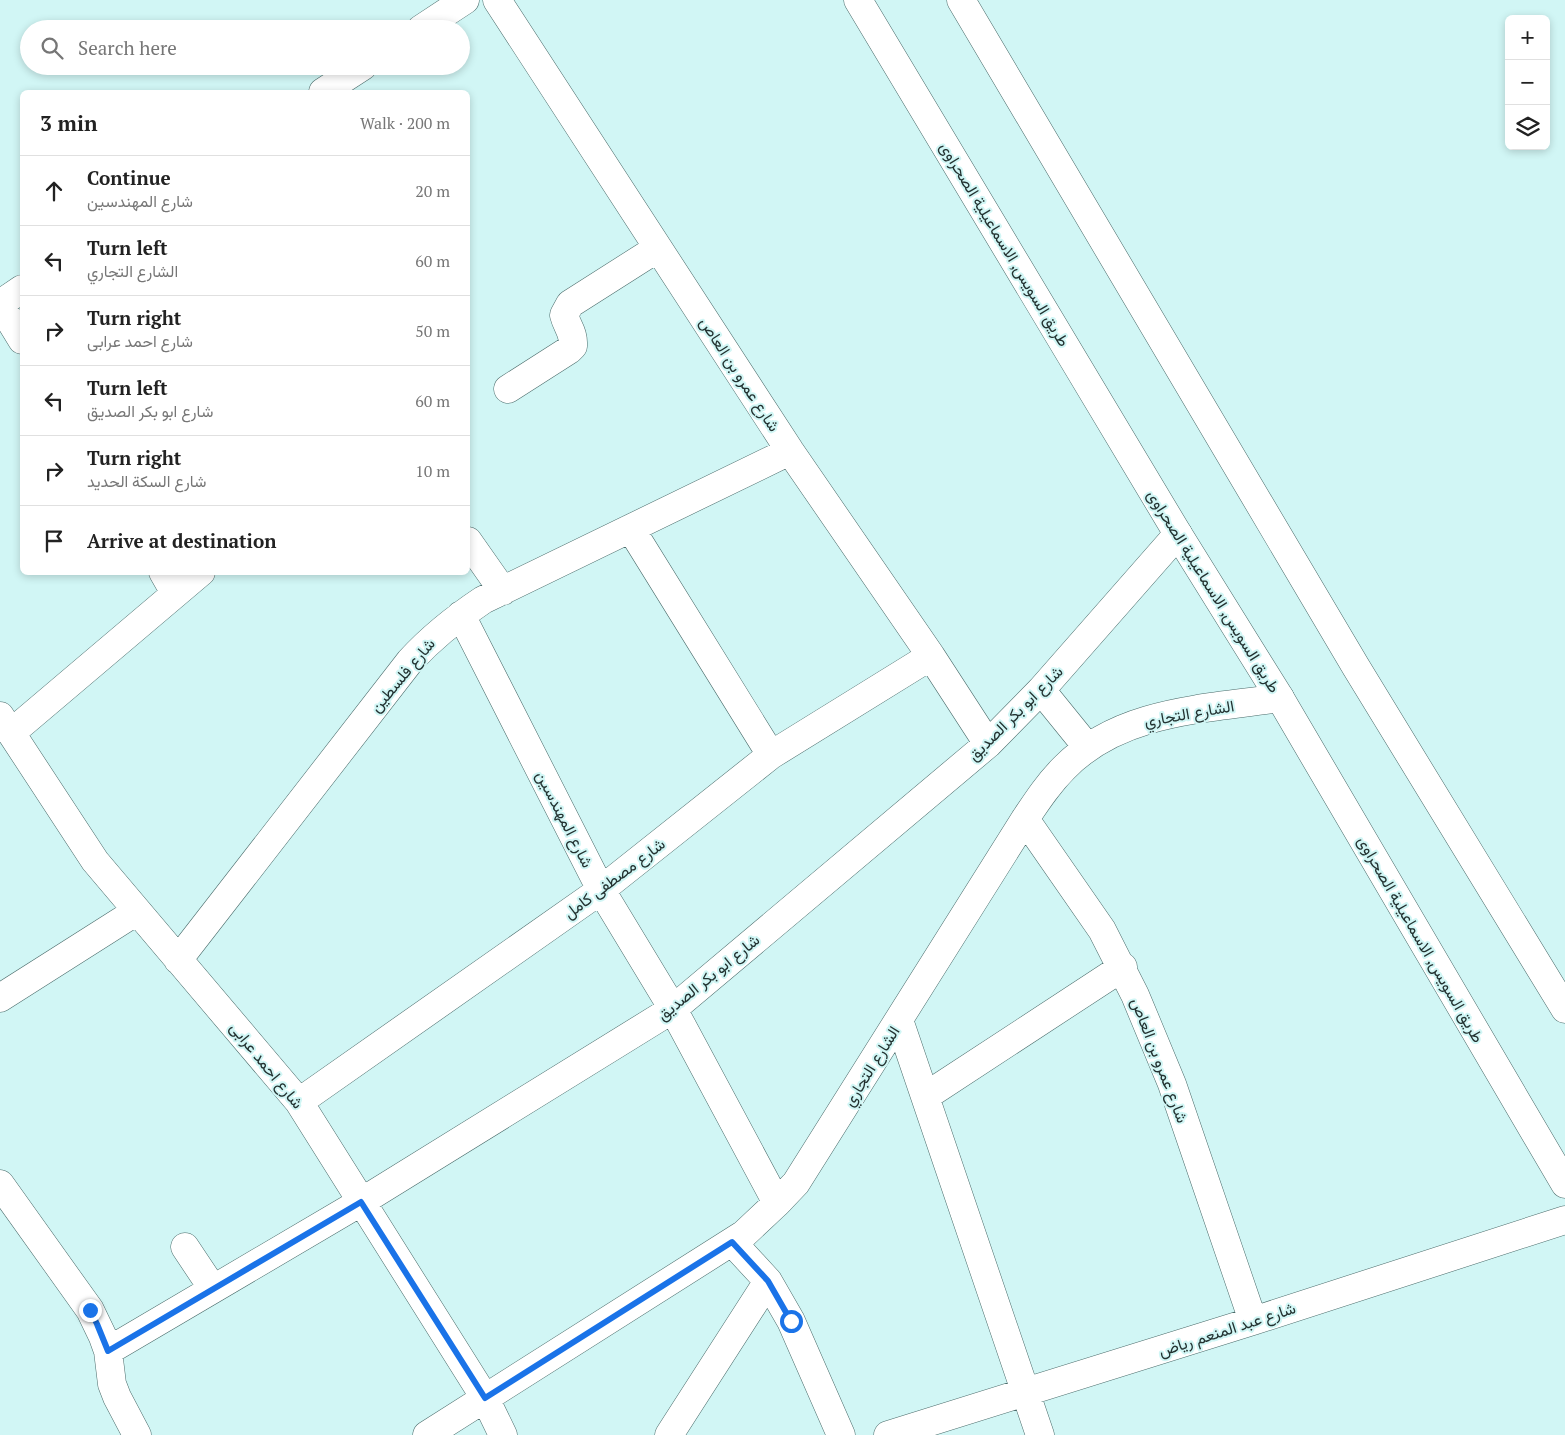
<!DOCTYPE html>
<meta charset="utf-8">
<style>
:root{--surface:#fff;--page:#f2f2f2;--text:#222;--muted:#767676;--line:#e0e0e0}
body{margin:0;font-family:"PT Serif",Vazirmatn,serif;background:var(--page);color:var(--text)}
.controls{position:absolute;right:15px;top:15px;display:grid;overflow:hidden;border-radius:8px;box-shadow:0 2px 8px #0003}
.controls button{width:45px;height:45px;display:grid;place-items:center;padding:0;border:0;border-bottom:1px solid var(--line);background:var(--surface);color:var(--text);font:25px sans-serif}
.stop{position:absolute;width:15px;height:15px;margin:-11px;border:4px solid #1a73e8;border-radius:50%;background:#fff}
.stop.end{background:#1a73e8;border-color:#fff;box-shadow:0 1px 5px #0008}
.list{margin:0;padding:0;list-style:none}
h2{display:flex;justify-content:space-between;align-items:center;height:65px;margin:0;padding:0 20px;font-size:21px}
h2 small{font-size:16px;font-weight:400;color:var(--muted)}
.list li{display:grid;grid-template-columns:32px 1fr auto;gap:15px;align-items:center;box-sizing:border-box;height:70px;padding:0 20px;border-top:1px solid var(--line)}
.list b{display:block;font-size:19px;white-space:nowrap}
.list p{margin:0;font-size:16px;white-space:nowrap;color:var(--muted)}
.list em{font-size:16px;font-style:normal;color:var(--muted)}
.icon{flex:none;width:28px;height:28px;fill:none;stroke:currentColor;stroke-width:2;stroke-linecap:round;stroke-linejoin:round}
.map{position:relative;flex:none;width:1565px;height:1435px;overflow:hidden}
.search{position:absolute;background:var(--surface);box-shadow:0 2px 8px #0003;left:20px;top:20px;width:450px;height:55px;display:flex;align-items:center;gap:12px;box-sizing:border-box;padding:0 18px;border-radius:28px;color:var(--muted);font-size:19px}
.panel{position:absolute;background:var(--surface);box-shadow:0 2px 8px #0003;left:20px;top:90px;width:450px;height:485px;border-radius:8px}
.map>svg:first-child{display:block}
</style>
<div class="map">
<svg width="1565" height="1435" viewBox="0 0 1565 1435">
<rect width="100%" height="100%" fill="#d1f6f5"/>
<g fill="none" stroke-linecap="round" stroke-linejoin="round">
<g stroke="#4a6b6a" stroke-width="29">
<path id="minor" d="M 497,0 L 790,451 L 931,656 L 988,744
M 421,29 L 465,0
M 323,92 L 363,66
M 0,304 L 22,340
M 0,304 L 22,289
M 508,389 L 569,350 L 573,346 C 574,332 567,327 564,315 L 570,304 L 658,248
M 631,529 L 771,755
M 468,541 L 503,591
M 163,572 L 175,593
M 461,615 L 601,890 L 673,1009 L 777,1203
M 1041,690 L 1088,748
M 0,716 L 95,861 L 299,1102 L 485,1398 L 503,1435
M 11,733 L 201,572
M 1025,819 L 1102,930 L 1135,995 L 1172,1084 L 1253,1321
M 178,960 L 410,661 C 432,637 456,618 483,600 L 790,451
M 0,998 L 137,911
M 899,1020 L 1040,1435
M 926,1096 L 1123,967
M 299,1102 L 601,890 L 771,755 L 931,656
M 0,1184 L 90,1310 L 103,1337 L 108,1351 L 112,1384 L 117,1397 L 137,1435
M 732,1242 L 768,1281 L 791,1321 L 841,1435
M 185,1247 L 213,1289
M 108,1351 L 361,1202 L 673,1009 L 988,744 L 1041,690 L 1178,534
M 427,1435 L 744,1234 L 777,1203 L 796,1183 L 1025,819 C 1037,801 1048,784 1064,768 C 1120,710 1206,709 1280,698
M 669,1435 L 768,1281
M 888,1435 L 1253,1321 L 1565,1220"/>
</g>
<g stroke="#4a6b6a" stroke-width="29">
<path id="highway" d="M 858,0 L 1178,534 L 1280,698 L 1565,1184
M 961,0 L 1356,667 L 1565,1009"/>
</g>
<use href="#minor" stroke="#fff" stroke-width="28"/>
<use href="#highway" stroke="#fff" stroke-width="28"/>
</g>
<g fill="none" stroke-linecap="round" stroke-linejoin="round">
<path stroke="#1a73e8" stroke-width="6" d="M 90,1310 L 97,1324 L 108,1351 L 361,1202 L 485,1398 L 732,1242 L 768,1281 L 791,1321"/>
</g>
<g text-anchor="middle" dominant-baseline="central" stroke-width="4" stroke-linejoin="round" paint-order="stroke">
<g font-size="16" fill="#233231" stroke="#d1f6f5">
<text transform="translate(1005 244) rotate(59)">طريق السويس, الاسماعيلية الصحراوى</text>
<text transform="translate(740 374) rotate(57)">شارع عمرو بن العاص</text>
<text transform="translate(1214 591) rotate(58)">طريق السويس, الاسماعيلية الصحراوى</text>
<text transform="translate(402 675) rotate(-50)">شارع فلسطين</text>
<text transform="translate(1015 713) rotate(-45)">شارع ابو بكر الصديق</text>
<text transform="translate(1189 713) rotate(-10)">الشارع التجاري</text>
<text transform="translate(565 819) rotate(63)">شارع المهندسين</text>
<text transform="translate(614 878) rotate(-37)">شارع مصطفى كامل</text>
<text transform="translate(1421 939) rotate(60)">طريق السويس, الاسماعيلية الصحراوى</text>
<text transform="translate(708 977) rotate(-39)">شارع ابو بكر الصديق</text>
<text transform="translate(1160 1060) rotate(69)">شارع عمرو بن العاص</text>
<text transform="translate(267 1065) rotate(51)">شارع احمد عرابى</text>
<text transform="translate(871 1066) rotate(-58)">الشارع التجاري</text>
<text transform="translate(1227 1329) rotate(-18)">شارع عبد المنعم رياض</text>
</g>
</g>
</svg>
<div class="controls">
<button>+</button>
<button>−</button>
<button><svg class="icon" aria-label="layers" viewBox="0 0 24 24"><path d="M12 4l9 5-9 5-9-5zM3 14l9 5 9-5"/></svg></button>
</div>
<div class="stop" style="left:791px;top:1321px"></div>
<div class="stop end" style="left:90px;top:1310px"></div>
<div class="search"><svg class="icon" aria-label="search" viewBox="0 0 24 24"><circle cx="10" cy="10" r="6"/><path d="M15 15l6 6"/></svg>Search here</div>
<section class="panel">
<h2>3 min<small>Walk · 200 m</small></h2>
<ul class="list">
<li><svg class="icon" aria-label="ahead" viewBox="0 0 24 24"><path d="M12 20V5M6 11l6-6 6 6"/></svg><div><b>Continue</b><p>شارع المهندسين</p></div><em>20 m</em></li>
<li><svg class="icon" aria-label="left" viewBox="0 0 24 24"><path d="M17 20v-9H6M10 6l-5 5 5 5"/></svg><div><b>Turn left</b><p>الشارع التجاري</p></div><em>60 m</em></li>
<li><svg class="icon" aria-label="right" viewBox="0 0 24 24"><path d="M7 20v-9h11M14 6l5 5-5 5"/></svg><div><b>Turn right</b><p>شارع احمد عرابى</p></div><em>50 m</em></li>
<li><svg class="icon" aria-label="left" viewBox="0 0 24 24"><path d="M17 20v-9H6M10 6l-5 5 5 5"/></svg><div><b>Turn left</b><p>شارع ابو بكر الصديق</p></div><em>60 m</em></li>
<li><svg class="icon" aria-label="right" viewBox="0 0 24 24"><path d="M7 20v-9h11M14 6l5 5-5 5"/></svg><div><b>Turn right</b><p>شارع السكة الحديد</p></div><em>10 m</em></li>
<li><svg class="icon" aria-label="arrive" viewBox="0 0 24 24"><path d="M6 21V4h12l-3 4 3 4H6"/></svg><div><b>Arrive at destination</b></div></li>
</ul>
</section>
</div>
